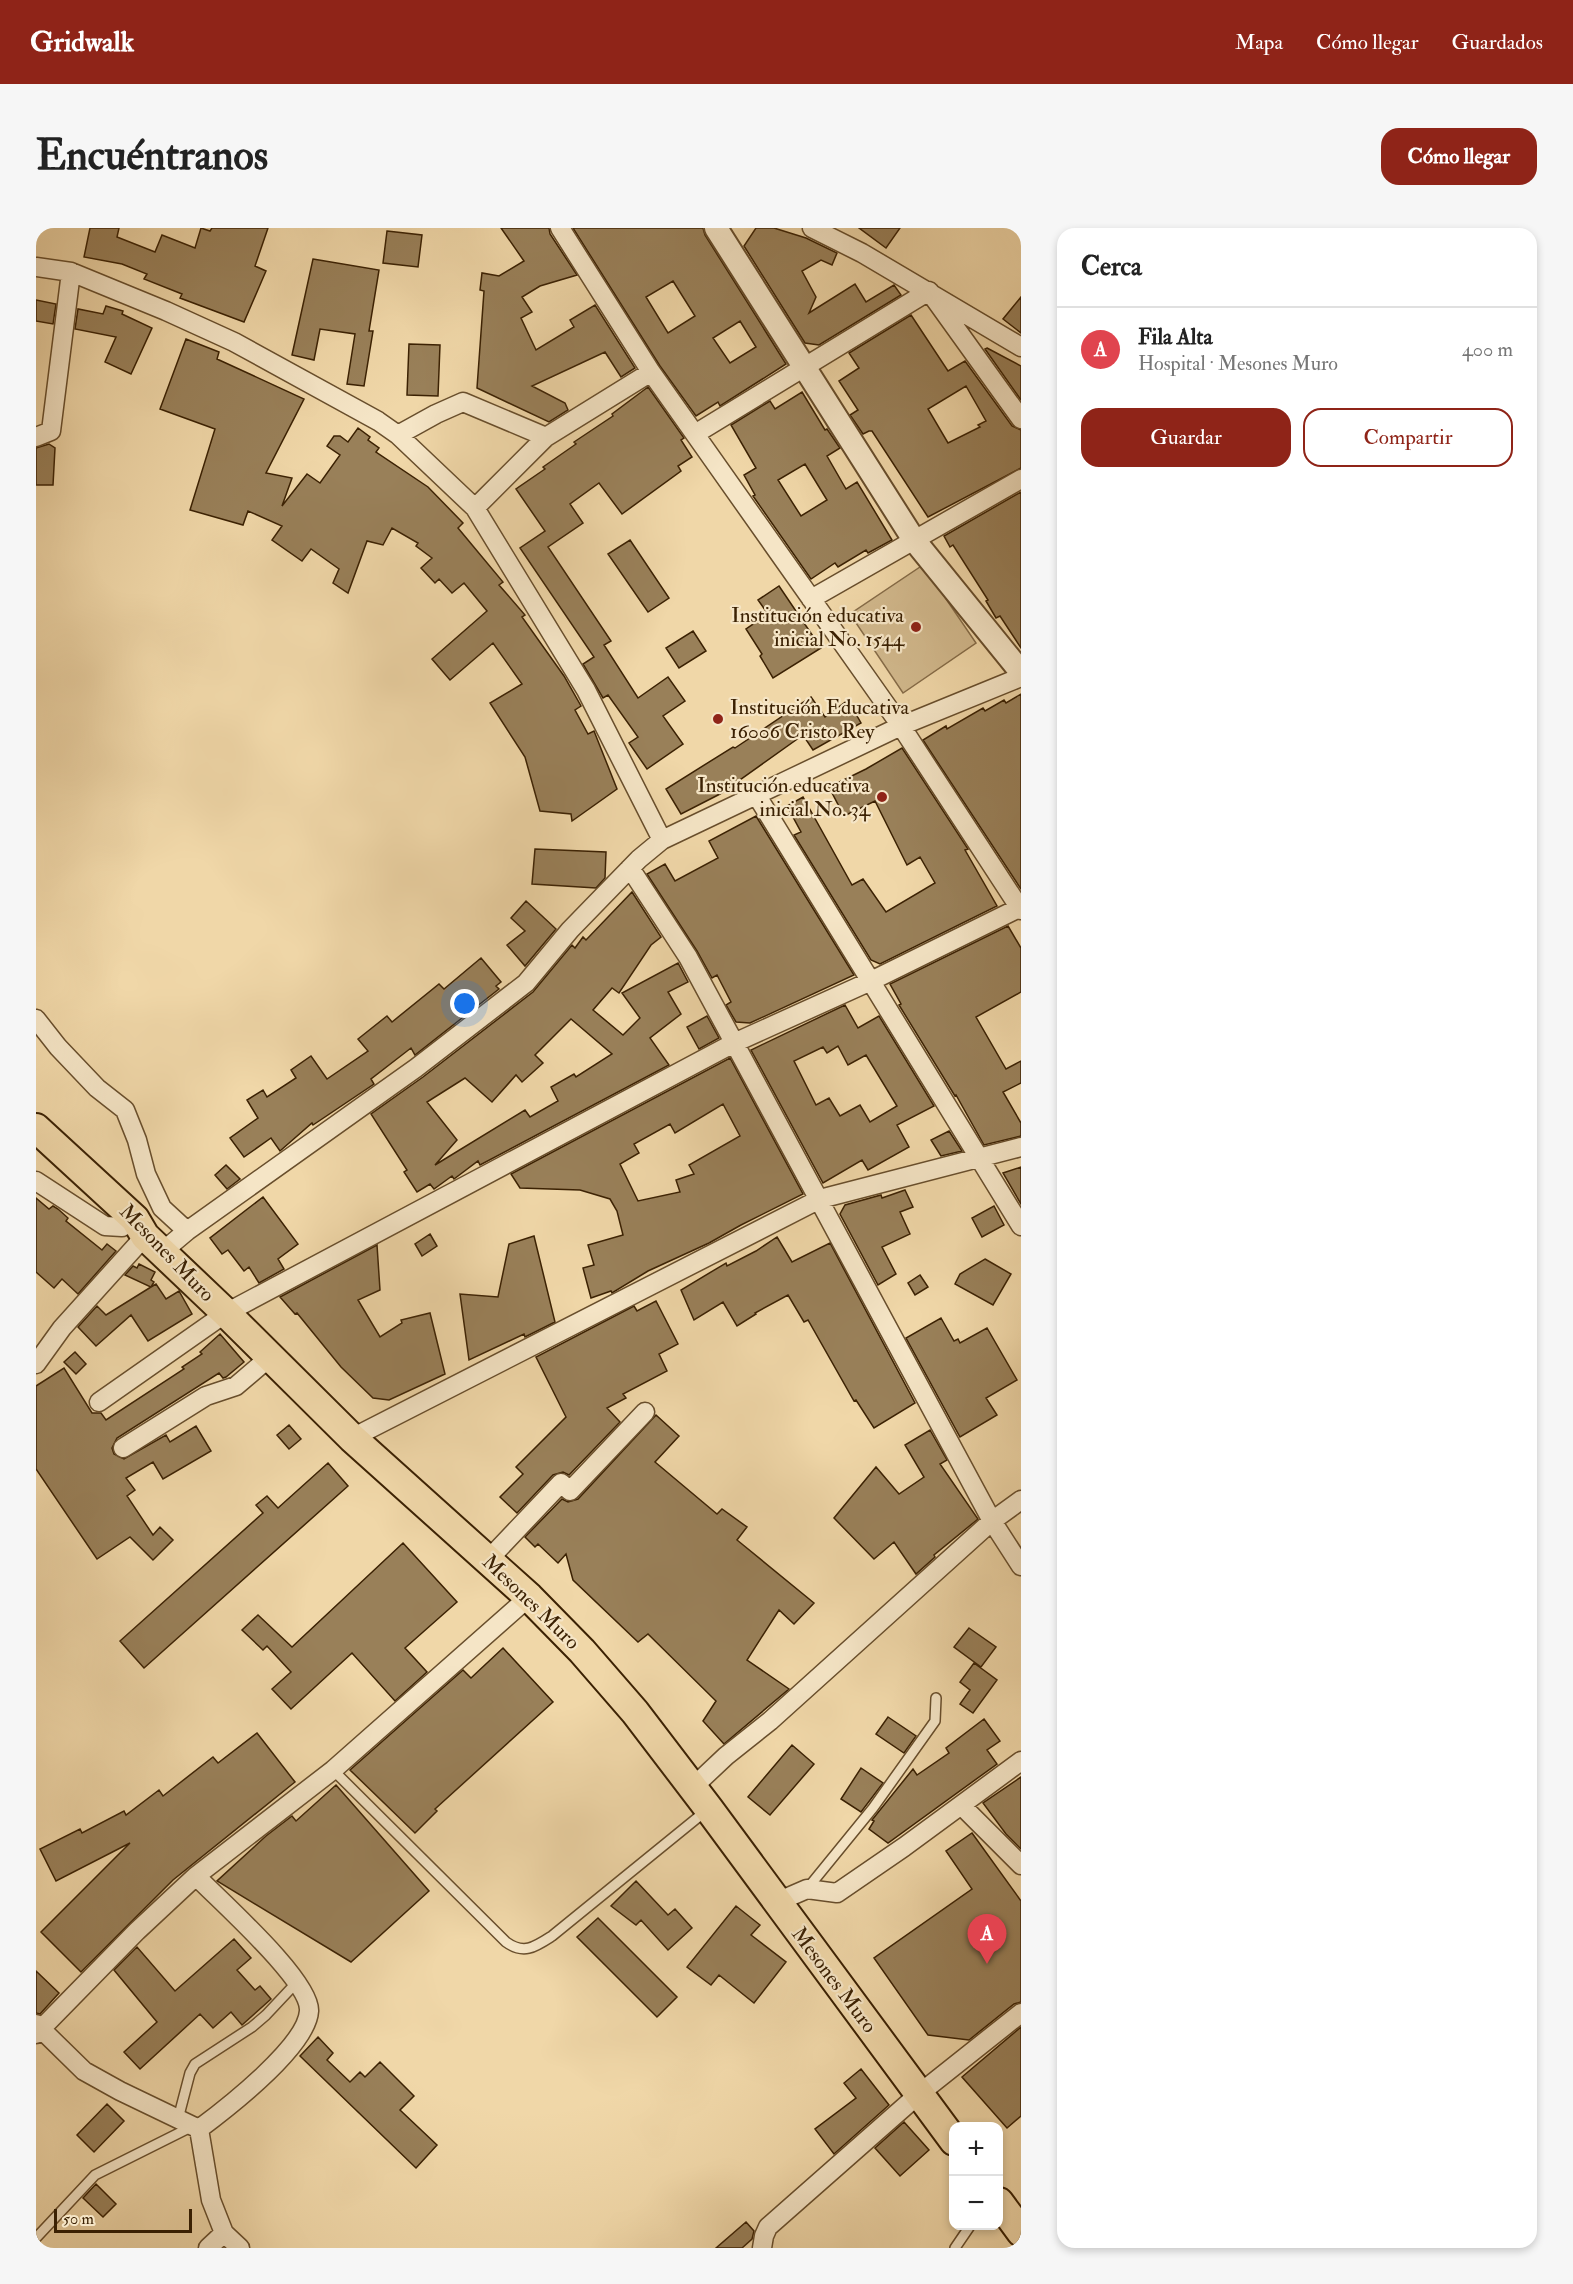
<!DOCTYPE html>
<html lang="es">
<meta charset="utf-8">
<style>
:root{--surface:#fff;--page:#f6f6f6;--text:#222;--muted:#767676;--line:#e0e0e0;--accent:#8f2418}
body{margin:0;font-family:"IM FELL Double Pica",serif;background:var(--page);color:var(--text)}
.controls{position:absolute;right:18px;bottom:18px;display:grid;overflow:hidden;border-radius:12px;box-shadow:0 3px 9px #0003}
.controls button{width:54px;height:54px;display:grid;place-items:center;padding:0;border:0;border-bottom:2px solid var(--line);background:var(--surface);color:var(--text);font:30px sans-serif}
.scale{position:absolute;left:18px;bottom:15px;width:138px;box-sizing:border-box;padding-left:6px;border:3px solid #3b2103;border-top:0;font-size:16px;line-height:21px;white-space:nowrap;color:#3b2103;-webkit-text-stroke:4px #f5e5c6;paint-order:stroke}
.you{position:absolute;left:429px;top:776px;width:21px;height:21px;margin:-15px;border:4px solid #fff;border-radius:50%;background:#1a73e8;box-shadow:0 0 0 9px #1a73e833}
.badge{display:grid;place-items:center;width:39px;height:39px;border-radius:50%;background:var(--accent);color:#fff;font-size:20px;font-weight:700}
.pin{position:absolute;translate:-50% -50px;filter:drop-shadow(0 2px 3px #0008)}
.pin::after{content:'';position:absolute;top:32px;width:21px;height:18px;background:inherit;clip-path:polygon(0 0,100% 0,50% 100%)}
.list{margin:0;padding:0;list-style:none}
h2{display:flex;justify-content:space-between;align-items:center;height:78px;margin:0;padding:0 24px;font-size:26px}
h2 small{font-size:20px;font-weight:400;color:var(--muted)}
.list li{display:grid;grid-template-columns:39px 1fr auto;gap:18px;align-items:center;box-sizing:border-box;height:84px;padding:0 24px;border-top:2px solid var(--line)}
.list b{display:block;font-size:22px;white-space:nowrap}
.list p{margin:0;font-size:20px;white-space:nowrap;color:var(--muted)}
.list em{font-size:20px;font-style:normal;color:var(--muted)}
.actions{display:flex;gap:12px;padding:18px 24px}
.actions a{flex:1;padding:14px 0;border:2px solid var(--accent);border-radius:18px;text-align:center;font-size:21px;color:var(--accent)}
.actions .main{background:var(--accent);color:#fff}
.map{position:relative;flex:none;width:985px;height:2020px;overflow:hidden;border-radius:18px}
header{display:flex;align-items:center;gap:36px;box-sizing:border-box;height:84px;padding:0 30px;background:var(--accent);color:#fff}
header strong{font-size:28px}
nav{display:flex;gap:33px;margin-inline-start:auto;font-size:21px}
.intro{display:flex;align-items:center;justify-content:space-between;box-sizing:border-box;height:144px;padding:0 36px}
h1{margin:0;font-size:42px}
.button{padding:15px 27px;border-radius:18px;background:var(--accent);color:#fff;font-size:21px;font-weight:700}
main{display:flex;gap:36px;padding:0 36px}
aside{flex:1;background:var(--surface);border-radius:18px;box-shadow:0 3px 9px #0003}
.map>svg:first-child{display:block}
</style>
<header>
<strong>Gridwalk</strong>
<nav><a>Mapa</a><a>Cómo llegar</a><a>Guardados</a></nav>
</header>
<div class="intro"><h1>Encuéntranos</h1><a class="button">Cómo llegar</a></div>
<main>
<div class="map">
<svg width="985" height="2020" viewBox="0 0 985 2020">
<rect width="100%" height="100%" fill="#f0d7a8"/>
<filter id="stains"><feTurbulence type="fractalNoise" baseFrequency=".00333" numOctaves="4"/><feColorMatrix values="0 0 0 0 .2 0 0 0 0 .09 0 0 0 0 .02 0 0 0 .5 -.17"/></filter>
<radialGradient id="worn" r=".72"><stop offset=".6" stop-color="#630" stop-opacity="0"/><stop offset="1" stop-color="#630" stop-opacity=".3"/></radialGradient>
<path fill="#d1b88c" stroke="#866c48" stroke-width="1.5" d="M 887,337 L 940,415 L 867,465 L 814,386 Z"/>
<path fill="#998059" stroke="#3b2103" stroke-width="1.5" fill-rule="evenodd" d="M 54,0 L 83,0 L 81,9 L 119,24 L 126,7 L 159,20 L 165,0 L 174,3 L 176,0 L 232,0 L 219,38 L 230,43 L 208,94 L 144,70 L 146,66 L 108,51 L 111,46 L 86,36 L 48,29 Z
M 465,0 L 513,0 L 514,6 L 541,47 L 504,58 L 486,69 L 496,84 L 485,90 L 500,122 L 538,99 L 534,92 L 559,77 L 599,140 L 585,149 L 569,124 L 496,158 L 529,175 L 532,182 L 513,194 L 441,160 L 448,63 L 444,62 L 446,45 L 463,48 L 488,33 Z
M 537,0 L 667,0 L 669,7 L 750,136 L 684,178 L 682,174 L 660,188 L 624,138 ZM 637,53 L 659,88 L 632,105 L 610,69 ZM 704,93 L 720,119 L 694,135 L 677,110 Z
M 720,0 L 738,0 L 770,10 L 801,25 L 796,37 L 785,32 L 766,43 L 780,69 L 773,85 L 819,56 L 830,74 L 858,57 L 865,67 L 783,117 L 769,115 L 708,18 Z
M 823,0 L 864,0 L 850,20 Z
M 351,3 L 386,7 L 382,39 L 347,35 Z
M 277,31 L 343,42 L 333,103 L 337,103 L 328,158 L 311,156 L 319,106 L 284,101 L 278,132 L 256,127 Z
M 985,69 L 985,105 L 967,91 Z
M 0,72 L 20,76 L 17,96 L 0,93 Z
M 70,78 L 87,83 L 86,86 L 116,100 L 95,146 L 69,134 L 80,109 L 39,101 L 42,81 L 67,86 Z
M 875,87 L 912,143 L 929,133 L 976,198 L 985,202 L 985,240 L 892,289 L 836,203 L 833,203 L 827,206 L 814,187 L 822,182 L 803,153 L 823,140 L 813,125 ZM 930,158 L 950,193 L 942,197 L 944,199 L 912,215 L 892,181 Z
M 150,111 L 183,124 L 181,131 L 268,171 L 230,245 L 256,250 L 246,278 L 271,246 L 284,255 L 304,227 L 291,218 L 298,208 L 304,208 L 312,214 L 322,200 L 334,209 L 332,212 L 343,220 L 340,224 L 392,259 L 427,295 L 422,300 L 467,354 L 463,357 L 489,387 L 486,389 L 528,448 L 545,478 L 539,482 L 552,506 L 558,503 L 581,561 L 536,593 L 535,586 L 504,583 L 489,529 L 454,475 L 486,456 L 457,415 L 414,452 L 396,431 L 451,383 L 428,355 L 416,365 L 403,351 L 399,355 L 385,340 L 396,330 L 380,318 L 382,315 L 356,300 L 347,317 L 331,313 L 312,365 L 297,355 L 303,341 L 275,321 L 266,333 L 236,312 L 246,298 L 212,283 L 207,297 L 154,282 L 179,201 L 124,181 Z
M 373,116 L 404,117 L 402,168 L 371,167 Z
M 951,120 L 985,138 L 985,172 L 949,121 Z
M 612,159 L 648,210 L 645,212 L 656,229 L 642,238 L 645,243 L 586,286 L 563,255 L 534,276 L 547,295 L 512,319 L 575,413 L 568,417 L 602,470 L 632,449 L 649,473 L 627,488 L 647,516 L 611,541 L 593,515 L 602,509 L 572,467 L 567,470 L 547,436 L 558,429 L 484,320 L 509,303 L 480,261 L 509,241 L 507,239 L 540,216 L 538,214 L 577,188 L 576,186 Z
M 766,164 L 789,202 L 791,201 L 804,220 L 791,228 L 810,261 L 821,254 L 856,312 L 832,325 L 830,322 L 802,339 L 799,335 L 775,351 L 717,268 L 719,267 L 708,247 L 720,240 L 695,197 L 734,173 L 739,181 ZM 769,236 L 791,272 L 765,288 L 742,252 Z
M 13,216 L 19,220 L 17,257 L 0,257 L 0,220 Z
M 985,264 L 985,420 L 964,388 L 960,390 L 950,373 L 952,372 L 917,317 L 914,319 L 908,308 Z
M 594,312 L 633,370 L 612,384 L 572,326 Z
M 743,358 L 785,420 L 737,450 L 724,428 L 726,426 L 710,401 L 732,386 L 722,372 Z
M 657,403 L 670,423 L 643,440 L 630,420 Z
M 985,466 L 985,661 L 887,512 L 910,498 L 911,501 L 947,480 L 949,483 L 968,472 L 970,475 Z
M 775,469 L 789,489 L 812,472 L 825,495 L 777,522 L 767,507 L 684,566 L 645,586 L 630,561 L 697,519 L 699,520 Z
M 866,520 L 932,621 L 929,622 L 961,678 L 844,736 L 835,732 L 758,607 L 765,604 L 751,578 L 767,569 L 816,657 L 827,651 L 850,684 L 899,655 L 884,629 L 871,637 L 839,573 L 808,588 L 793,559 L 830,541 Z
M 720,588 L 818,747 L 714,795 L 700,794 L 690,777 L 695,774 L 681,747 L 676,750 L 661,723 L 611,646 L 629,636 L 639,653 L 682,630 L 673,613 Z
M 499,621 L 570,624 L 569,650 L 560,660 L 496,656 Z
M 596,664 L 625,709 L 615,717 L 583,765 L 576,760 L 557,782 L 587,807 L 604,790 L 586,765 L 642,735 L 652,754 L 632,764 L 645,786 L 614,810 L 633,837 L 444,937 L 442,933 L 418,951 L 416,948 L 398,961 L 394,956 L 381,964 L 368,944 L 371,942 L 335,886 L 387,849 L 497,764 L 536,717 L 539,720 L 547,709 L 550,712 ZM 535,791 L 576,826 L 540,849 L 538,846 L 515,859 L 522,873 L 494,889 L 489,882 L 399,937 L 421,912 L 391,874 L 429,850 L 456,874 L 480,847 L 486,854 L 507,835 L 499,827 Z
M 490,673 L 520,701 L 489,738 L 471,717 L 489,703 L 475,690 Z
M 972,698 L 985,720 L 985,764 L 940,789 L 970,841 L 985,833 L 985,855 L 967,864 L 985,895 L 985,908 L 948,917 L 920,867 L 919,868 L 863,777 L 865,776 L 854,756 Z
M 445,730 L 465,754 L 460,758 L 463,761 L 379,827 L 375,820 L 335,851 L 338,856 L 277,897 L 276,895 L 244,923 L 235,910 L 208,929 L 194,910 L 222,890 L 211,872 L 227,862 L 231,869 L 260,850 L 255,842 L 275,828 L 291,851 L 332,823 L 322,811 L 351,788 L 356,794 L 403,756 L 408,761 Z
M 809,777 L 822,800 L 843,788 L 898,878 L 861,897 L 873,919 L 832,942 L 826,932 L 787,955 L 715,822 ZM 802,818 L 812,837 L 830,827 L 861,878 L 834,894 L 824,877 L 804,888 L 793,870 L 780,877 L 758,833 L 787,819 L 791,825 Z
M 671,788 L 683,810 L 663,821 L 651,799 Z
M 694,830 L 767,966 L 705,997 L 673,1015 L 612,1043 L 576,1065 L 575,1063 L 555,1070 L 547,1040 L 558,1037 L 552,1017 L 587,1007 L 581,983 L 574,971 L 544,962 L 484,960 L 475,946 ZM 687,876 L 704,908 L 653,937 L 658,946 L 640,952 L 644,964 L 602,973 L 584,936 L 603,925 L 598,916 L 634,896 L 639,905 Z
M 913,903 L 926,923 L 905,928 L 895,912 Z
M 190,937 L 204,951 L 191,961 L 179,947 Z
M 985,939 L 985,976 L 967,945 Z
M 869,962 L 877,979 L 864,984 L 874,1006 L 846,1019 L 860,1046 L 842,1057 L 804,986 L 809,977 L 845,967 L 846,970 Z
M 227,969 L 262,1016 L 242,1031 L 248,1041 L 223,1055 L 213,1039 L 208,1043 L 192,1022 L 186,1026 L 174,1010 Z
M 0,970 L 13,981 L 17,978 L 22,981 L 32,990 L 30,993 L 66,1022 L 71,1016 L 80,1023 L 42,1066 L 26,1051 L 18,1060 L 0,1044 Z
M 958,978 L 968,997 L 946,1009 L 936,990 Z
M 394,1006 L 401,1018 L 386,1028 L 379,1016 Z
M 498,1008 L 519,1094 L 489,1109 L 488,1106 L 433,1132 L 424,1066 L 462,1069 L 473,1016 Z
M 741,1009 L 756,1034 L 794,1015 L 879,1175 L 838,1200 L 820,1172 L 818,1173 L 772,1092 L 768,1094 L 752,1067 L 719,1085 L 720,1086 L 701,1098 L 687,1074 L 658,1092 L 645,1062 L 690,1035 L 691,1038 L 720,1023 Z
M 341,1017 L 344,1062 L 322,1072 L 344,1109 L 366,1095 L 365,1092 L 394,1085 L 409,1146 L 353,1172 L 337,1170 L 305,1139 L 261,1085 L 259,1086 L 244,1069 Z
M 949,1031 L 975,1046 L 957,1077 L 919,1056 L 924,1046 Z
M 103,1036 L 119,1044 L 115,1052 L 118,1054 L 115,1059 L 120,1056 L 130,1071 L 143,1063 L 156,1086 L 112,1113 L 95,1087 L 60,1118 L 42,1099 L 61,1078 L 70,1087 L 115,1059 L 89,1047 L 97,1038 L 101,1040 Z
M 884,1047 L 892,1059 L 879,1067 L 872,1055 Z
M 620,1073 L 642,1116 L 623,1126 L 631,1143 L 587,1166 L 590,1170 L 571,1180 L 584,1194 L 533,1247 L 527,1244 L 517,1247 L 481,1285 L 464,1269 L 487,1246 L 480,1239 L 530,1189 L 500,1129 L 598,1078 L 601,1083 Z
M 905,1090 L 918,1113 L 922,1111 L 924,1115 L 951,1100 L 981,1152 L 950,1170 L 961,1187 L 924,1209 L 870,1110 Z
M 184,1106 L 208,1134 L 190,1149 L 187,1150 L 183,1145 L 81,1210 L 76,1220 L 78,1226 L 88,1231 L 130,1207 L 134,1214 L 160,1198 L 175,1223 L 127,1251 L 117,1234 L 90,1250 L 99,1262 L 91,1268 L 117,1307 L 124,1299 L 137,1312 L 117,1332 L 94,1309 L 61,1331 L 0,1241 L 0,1158 L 28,1140 L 56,1185 L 65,1185 L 70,1192 L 148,1141 L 146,1139 L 166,1126 L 164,1124 Z
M 39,1124 L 50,1136 L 40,1146 L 28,1134 Z
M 620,1187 L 643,1208 L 619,1234 L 681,1286 L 686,1281 L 711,1299 L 701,1312 L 778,1375 L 758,1396 L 743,1382 L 711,1432 L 753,1461 L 688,1516 L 667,1493 L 680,1473 L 612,1406 L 602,1414 L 537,1352 L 530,1326 L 522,1335 L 502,1316 L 499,1319 L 489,1309 L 526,1271 L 532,1274 L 542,1271 Z
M 253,1197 L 265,1211 L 253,1221 L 241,1207 Z
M 894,1202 L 911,1232 L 904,1236 L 942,1291 L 898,1327 L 899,1329 L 880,1346 L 858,1314 L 838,1331 L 798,1290 L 840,1239 L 863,1266 L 888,1249 L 869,1217 Z
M 292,1235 L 312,1258 L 108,1440 L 84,1413 L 227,1285 L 220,1277 L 231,1268 L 242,1280 Z
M 367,1315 L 421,1374 L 369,1420 L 391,1444 L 359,1473 L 316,1425 L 255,1481 L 236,1461 L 255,1444 L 231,1418 L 227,1422 L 206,1402 L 222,1387 L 256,1419 Z
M 933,1400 L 960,1419 L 945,1439 L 918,1419 Z
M 467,1420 L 517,1474 L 399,1581 L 401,1583 L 379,1605 L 314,1542 L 427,1442 L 435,1450 Z
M 938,1435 L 961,1452 L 937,1485 L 924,1476 L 934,1462 L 924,1454 Z
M 852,1489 L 880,1508 L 868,1525 L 840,1506 Z
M 948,1491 L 964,1513 L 951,1522 L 961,1536 L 852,1615 L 833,1601 L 838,1593 L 836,1592 L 877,1541 L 881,1547 L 913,1525 L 910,1520 Z
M 221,1505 L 259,1554 L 137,1652 L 45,1744 L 5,1704 L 94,1615 L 20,1653 L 4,1621 L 44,1601 L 46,1605 L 88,1583 L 90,1587 L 123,1562 L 127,1568 L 177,1529 L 182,1535 Z
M 756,1517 L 778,1536 L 734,1587 L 712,1569 Z
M 825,1540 L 847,1555 L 825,1584 L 805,1571 Z
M 985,1549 L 985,1621 L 970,1606 L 947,1575 Z
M 300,1557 L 393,1663 L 315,1734 L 181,1653 L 230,1608 L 256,1588 L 260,1593 Z
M 936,1605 L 985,1673 L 985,1774 L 978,1776 L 933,1812 L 892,1807 L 838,1730 L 936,1661 L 910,1623 Z
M 600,1653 L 632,1687 L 639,1681 L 656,1700 L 632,1722 L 605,1692 L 600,1697 L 575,1678 Z
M 700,1678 L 724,1697 L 715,1707 L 750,1734 L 718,1775 L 683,1747 L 675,1757 L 651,1739 Z
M 562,1690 L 641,1769 L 621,1789 L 541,1709 Z
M 198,1711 L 215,1730 L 201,1742 L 219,1762 L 224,1758 L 235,1771 L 206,1797 L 195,1784 L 177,1800 L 164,1786 L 104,1841 L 88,1824 L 121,1794 L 78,1742 L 101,1719 L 139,1763 Z
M 0,1743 L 23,1765 L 4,1786 L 0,1785 Z
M 985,1799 L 985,1888 L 971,1900 L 926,1849 Z
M 282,1809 L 297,1825 L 291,1832 L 314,1854 L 324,1844 L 329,1849 L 344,1834 L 378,1868 L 364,1882 L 401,1917 L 380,1940 L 264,1828 Z
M 825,1841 L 853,1877 L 798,1926 L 779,1901 L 820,1870 L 808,1855 Z
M 71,1876 L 88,1893 L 58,1924 L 41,1907 Z
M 868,1894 L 893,1922 L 864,1948 L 839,1920 Z
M 60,1956 L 80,1976 L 67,1989 L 47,1970 Z
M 710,1994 L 718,2003 L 716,2011 L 706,2020 L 680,2020 Z"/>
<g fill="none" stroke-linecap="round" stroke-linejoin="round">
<g stroke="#684e2c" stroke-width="12">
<path id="service" d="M 297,1542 L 470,1714 C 488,1727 499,1719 516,1708 L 671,1582
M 771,1661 L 837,1580 L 899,1493 L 900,1470
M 142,1891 L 154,1845 L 159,1836 L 216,1799 L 230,1787 L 261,1754
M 0,2010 L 59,1947 L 157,1898
M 919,2020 L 934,1998"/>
</g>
<g stroke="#684e2c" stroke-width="21">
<path id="minor" d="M 524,0 L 615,144 L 865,498 L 985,682
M 776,0 L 826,25 L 985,119
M 0,39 L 35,44 L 130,83 L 198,114 L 342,193 L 362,207 L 439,280 L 550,462 L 626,612
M 659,206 L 893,63 L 985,191
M 362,207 L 400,186 L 427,174 L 510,209
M 0,209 L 15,203 L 35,44
M 439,280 L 510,209 L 615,144
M 775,371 L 985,251
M 721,568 L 985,998
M 594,640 L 652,729 L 956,1293 L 985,1338
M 0,791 L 22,819 L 61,860 L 89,882 L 101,912 L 110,946 L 126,980 L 151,1003
M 0,953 L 69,998 L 86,999 L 99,991
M 126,1024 L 151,1003 L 380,840 L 490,755 L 534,702 L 603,631 L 626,612 L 865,498 L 985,449
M 0,1136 L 26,1100 L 109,1008
M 63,1174 L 190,1085 L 698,815 L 835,753 L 985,679
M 316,1210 L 784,971 L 985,919
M 87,1220 L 170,1168 L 200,1158 L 234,1129
M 452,1332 L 525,1255 L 534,1263 L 609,1184
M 656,1560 L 690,1528 L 734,1493 L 956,1293 L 985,1272
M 925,1577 L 985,1637
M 160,1648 C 183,1672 275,1753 273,1783 C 271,1818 191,1880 163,1901 L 175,1972 L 188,2005 L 204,2020
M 741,1674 L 771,1661 L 801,1665 L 868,1619 L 985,1533
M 0,1796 L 48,1843 L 84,1863 L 163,1901
M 0,1806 L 101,1703 L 160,1648 L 297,1542 L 493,1369
M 172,2020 L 188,2005
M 726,2020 L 728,2008 L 732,1999 L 883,1866 L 985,1785"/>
</g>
<g stroke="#684e2c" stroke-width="26">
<path id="tertiary" d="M 680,0 L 878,312 L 985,444"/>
</g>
<g stroke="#3b2103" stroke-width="32">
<path id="trunk" d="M 0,900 L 99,991 L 109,1008 L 190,1085 L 316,1210 L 493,1369 L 546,1423 L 599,1484 L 673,1581 L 918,1913
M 963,1974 L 985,2004"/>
</g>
<use href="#service" stroke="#f5e5c6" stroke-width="9"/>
<use href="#minor" stroke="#f5e5c6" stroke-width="18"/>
<use href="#tertiary" stroke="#f5e5c6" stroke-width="22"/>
<use href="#trunk" stroke="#f0d7a8" stroke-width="28"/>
</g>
<g fill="#8f2418" stroke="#f5e5c6" stroke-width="2">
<circle cx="880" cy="399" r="6"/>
<circle cx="682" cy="491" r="6"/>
<circle cx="846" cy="569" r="6"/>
</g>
<g text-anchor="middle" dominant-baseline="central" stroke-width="4.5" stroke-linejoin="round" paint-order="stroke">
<g font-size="21" fill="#3b2103" stroke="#f5e5c6" text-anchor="end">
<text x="868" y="387">Institución educativa<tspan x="868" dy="24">inicial No. 1544</tspan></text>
<text x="694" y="479" text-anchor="start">Institución Educativa<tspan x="694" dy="24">16006 Cristo Rey</tspan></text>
<text x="834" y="557">Institución educativa<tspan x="834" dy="24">inicial No. 34</tspan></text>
</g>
<g font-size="21" fill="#3b2103" stroke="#f5e5c6">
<text transform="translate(131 1025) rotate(46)">Mesones Muro</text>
<text transform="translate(495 1374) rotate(44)">Mesones Muro</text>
<text transform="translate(798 1752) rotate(53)">Mesones Muro</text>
</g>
</g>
<rect width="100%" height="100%" filter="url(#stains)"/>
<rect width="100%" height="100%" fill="url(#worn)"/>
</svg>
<div class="controls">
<button>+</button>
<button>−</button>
</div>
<div class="scale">50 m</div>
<div class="you"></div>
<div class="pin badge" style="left:951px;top:1736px;background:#e0444e">A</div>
</div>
<aside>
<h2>Cerca<small></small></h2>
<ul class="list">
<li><span class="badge" style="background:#e0444e">A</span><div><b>Fila Alta</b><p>Hospital · Mesones Muro</p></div><em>400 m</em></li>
</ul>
<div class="actions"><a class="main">Guardar</a><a>Compartir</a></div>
</aside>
</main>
